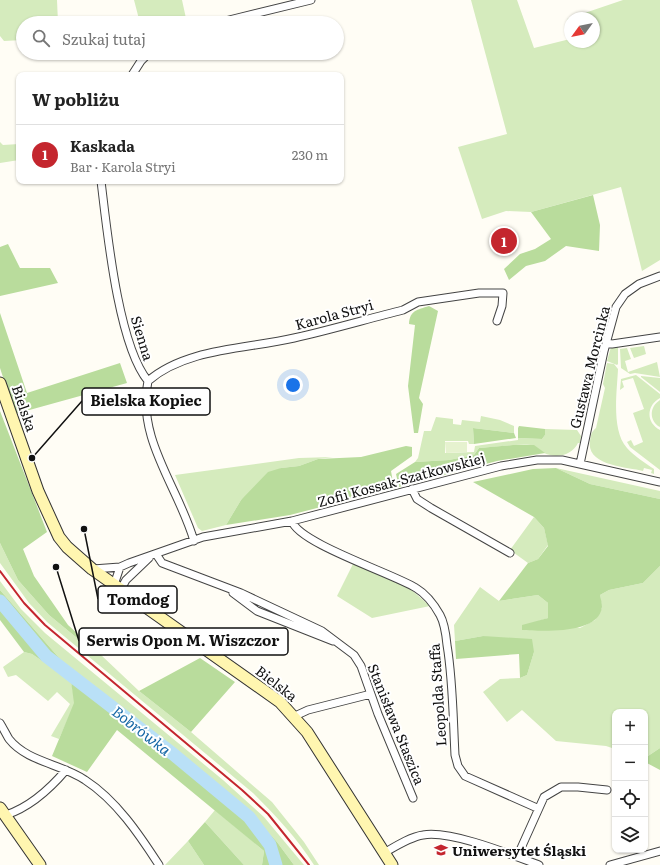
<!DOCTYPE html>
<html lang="pl">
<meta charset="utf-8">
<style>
:root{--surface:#fff;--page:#f2f2f2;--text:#222;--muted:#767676;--line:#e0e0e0;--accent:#c4262e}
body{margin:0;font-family:Literata,serif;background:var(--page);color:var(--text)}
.controls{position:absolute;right:12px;bottom:12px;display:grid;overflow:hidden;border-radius:8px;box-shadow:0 1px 3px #0004}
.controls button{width:36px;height:36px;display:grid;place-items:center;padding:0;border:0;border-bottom:1px solid var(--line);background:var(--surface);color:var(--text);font:20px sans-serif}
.compass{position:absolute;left:564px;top:12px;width:36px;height:36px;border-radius:50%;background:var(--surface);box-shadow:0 1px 3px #0004;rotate:237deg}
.you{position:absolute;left:293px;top:385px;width:14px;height:14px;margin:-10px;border:3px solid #fff;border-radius:50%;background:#1a73e8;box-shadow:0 0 0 6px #1a73e833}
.badge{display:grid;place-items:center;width:26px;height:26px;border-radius:50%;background:var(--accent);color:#fff;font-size:13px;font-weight:700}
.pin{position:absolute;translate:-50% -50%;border:2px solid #fff;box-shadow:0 1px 4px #0006}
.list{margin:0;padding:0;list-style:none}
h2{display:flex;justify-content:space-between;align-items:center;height:52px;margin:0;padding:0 16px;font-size:17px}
h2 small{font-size:13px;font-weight:400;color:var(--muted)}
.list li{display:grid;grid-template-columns:26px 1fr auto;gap:12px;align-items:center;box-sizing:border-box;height:60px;padding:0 16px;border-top:1px solid var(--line)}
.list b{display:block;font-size:15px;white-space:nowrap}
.list p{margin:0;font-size:13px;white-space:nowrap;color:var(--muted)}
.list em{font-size:13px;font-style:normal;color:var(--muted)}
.icon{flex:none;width:22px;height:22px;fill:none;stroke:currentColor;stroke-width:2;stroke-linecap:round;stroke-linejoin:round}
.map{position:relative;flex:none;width:660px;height:865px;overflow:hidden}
.search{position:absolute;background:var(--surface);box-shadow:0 1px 3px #0004;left:16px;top:16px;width:328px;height:44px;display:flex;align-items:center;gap:10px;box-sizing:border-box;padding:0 14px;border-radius:22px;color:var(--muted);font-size:15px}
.panel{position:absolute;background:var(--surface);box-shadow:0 1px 3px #0004;left:16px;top:72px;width:328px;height:112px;border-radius:8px}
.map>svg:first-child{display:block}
</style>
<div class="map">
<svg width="660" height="865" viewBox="0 0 660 865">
<rect width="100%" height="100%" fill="#fffdf5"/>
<path fill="#d5ebbd" d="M 0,0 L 57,0 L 58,23 L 23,23 L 23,40 L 4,41 L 0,36 Z
M 134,0 L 182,0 L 187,23 L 140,23 Z
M 471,0 L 517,0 L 534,48 L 570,39 L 570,42 L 594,42 L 594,18 L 570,18 L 570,25 L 567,19 L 623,0 L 660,0 L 660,260 L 642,271 L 621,187 L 531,212 L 506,211 L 482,219 L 458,147 L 507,134 Z
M 0,142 L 3,145 L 19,144 L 19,160 L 0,163 Z
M 618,345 L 618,364 L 617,365 L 607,361 L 611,347 Z
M 644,346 L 646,354 L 634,358 L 630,348 Z
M 627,348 L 631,359 L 625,361 L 628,372 L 657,362 L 660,377 L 635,373 L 630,374 L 621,368 L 620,349 Z
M 607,363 L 614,364 L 618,369 C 617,392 611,430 627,448 C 634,456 645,463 654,469 L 654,474 L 651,473 L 652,470 L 644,468 L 643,471 C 627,467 586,466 590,441 C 591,435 591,432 596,428 L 605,388 L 603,384 Z
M 636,375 L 660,394 L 660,398 C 647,405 645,422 660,430 L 660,470 L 630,447 L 627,442 L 631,440 L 634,446 L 643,442 L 633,413 L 644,409 L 633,378 L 622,381 L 624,387 L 620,390 L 621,379 Z
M 641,376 L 660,378 L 660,392 L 641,377 Z
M 660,400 L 660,427 C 649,421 649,407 660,400 Z
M 481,416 L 500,420 L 514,426 L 514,433 L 473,428 L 474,444 L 469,444 L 468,441 L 445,441 L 445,453 L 474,452 L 475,446 L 518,440 L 518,438 L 542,439 L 545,435 L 545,429 L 577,430 L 581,436 L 580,443 L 578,443 C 572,455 557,459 544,453 C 539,451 537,446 531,445 C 513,444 496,447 479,448 L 474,455 L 449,460 L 415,462 L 418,458 L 424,431 L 431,431 L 436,417 L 453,419 L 453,424 L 461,425 L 462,420 L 480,422 Z
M 333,457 L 318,459 L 299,466 L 281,468 L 241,500 L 226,525 L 202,531 L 198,528 L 175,475 L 299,458 Z
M 556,468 L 660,491 L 660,499 L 590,484 Z
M 534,517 L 544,528 L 548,545 L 538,559 L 528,563 L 510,550 Z
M 0,543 L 18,580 L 49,615 L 77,638 L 100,654 L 139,691 L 191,732 L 272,802 L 304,842 L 319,865 L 314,865 C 297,838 275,815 253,793 L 47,622 L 29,603 L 0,563 Z
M 353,564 L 407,586 L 430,606 L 372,618 L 337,596 Z
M 660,566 L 660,748 L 645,758 L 645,712 L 615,712 L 615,749 L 606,746 L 556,741 L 522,710 L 507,722 L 483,692 L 500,679 L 520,678 L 527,675 L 534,652 L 483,636 L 455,641 L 454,625 L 480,587 L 499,601 L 538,595 L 548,603 L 548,618 L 536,622 L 580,628 L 595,620 L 602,608 L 600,595 L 609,590 L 643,583 Z
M 0,581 L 21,609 L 45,633 L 223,780 L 264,817 L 304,865 L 294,865 L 277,842 L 253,816 L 198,769 L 60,659 L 0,590 Z
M 24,652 L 32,654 L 71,681 L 75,703 L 59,739 L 51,736 L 70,704 L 57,692 L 48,701 L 16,675 L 8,677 L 3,667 Z
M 215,810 L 264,851 L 262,865 L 244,865 L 205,822 Z
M 188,841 L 204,865 L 165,865 Z"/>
<path fill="#b9dc9c" d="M 593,195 L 600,225 L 599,251 L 566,246 L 545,261 L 526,266 L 509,280 L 504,269 L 520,254 L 535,249 L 551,239 L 531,212 Z
M 8,244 L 20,268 L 50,268 L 58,283 L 0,296 L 0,247 Z
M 429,306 L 438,311 L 419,398 L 423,404 L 418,433 L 414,433 L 408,386 L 415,325 L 409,324 C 410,310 417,310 429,306 Z
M 0,313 L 27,393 L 120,363 L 127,383 L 15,414 L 0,368 Z
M 0,411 L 47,532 L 23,549 L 34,576 L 68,625 L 100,654 L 77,638 L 49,615 L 18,580 L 0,543 Z
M 519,426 L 545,429 L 545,435 L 542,439 L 518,438 L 518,428 Z
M 473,428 L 514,433 L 516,438 L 474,444 Z
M 513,445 L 534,445 L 545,453 L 497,461 L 399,487 L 396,474 L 415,462 L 449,460 L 474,455 L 479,448 Z
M 406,446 L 412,447 L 412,456 L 391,471 L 394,488 L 290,515 L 226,525 L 241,500 L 268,472 L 281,468 L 299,466 L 318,459 L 361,457 Z
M 556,468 L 590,484 L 660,499 L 660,566 L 643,583 L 609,590 L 600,595 C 601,599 602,604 602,607 C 599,635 541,631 522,630 L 522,625 L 548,618 L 548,603 L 538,595 L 499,601 L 528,563 L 538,559 L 548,546 L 544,528 L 534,517 L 473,482 L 533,469 Z
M 0,590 L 60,659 L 198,769 L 253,816 L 277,842 L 294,865 L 262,865 L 264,851 L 117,730 L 87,772 L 52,756 L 74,703 L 71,681 L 32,654 L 24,652 L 0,620 Z
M 483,636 L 532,639 L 534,652 L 527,675 L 520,678 L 519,654 L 456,659 L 455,641 Z
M 200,658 L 235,682 L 191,732 L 139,691 Z
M 660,748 L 660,770 L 645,762 L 645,758 Z
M 205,822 L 244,865 L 204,865 L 188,841 Z"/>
<path fill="#e6f2cf" d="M 445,442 L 467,442 L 467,452 L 446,453 Z"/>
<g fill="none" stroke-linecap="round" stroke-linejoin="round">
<path stroke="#b9e0f7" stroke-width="13" d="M 0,601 L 46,656 L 173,754 L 249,817 L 270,845 L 276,865"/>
<g stroke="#444" stroke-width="9">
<path id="street" d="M 217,23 L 311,0
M 132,75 L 141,61 L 149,53
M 101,181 C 107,230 118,345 148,381
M 606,343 L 612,344 L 660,337
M 148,381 C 186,348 247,349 294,338 C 330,330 367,319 403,310 L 418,302 L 479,293 L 503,293 L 502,306 L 497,321
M 148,381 C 136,439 179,488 194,541
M 580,464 L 604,351 L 616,307 L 625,294 L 639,284 L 660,276
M 412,489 L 417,499 L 431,508 L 510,553
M 292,521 C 298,543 394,574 416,588 C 426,594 435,606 440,615 C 445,624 446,635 447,645 C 453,681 453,718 455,755 L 458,766 L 465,776 L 537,808
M 156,554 L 162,563 L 241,593 L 322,631 L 354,655 L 361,666 L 378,714 L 413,798
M 93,569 L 120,567
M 114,585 L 120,567 L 129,563 L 203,537 L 292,521 L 501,466 L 537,460 L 562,460 L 660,482
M 121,589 L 126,580 L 149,558
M 233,593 L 257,611 L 333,641
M 295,716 L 308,710 L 371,694
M 0,723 C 3,728 6,734 9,739 C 27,762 62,764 85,780 C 116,800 139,834 159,865
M 6,815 C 30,807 49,790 66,770
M 384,853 C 396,846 410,837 423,835 C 451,830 512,855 539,865
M 517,857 L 544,797 L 561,787 L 578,787 L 607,790
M 610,865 L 660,851"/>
</g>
<g stroke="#333" stroke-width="13">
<path id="secondary" d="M 0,383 L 38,491 L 59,537 L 67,547 L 92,569 L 280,702 L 307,732 L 392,865
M 0,808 L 40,865"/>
</g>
<use href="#street" stroke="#fff" stroke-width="7"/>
<use href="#secondary" stroke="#fff6b0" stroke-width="11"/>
<path stroke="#c4262e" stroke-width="2" d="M 0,571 L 24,603 L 45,625 L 242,790 L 268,814 L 309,865"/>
</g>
<defs>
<g id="university-bare" transform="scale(1.08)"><path d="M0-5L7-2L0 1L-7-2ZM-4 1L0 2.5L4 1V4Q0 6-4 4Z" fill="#c4262e" stroke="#fff" stroke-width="2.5" paint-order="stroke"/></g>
</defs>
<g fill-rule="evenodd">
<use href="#university-bare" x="441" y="850"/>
</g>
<g text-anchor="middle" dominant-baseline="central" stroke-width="4" stroke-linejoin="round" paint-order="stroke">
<g font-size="14" fill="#111" stroke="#fff">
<text transform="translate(334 314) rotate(-15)">Karola Stryi</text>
<text transform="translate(143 338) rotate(73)">Sienna</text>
<text transform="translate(589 367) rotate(-76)">Gustawa Morcinka</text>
<text transform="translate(25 408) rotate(71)">Bielska</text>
<text transform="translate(401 479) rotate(-15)">Zofii Kossak-Szatkowskiej</text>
<text transform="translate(277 683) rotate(38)">Bielska</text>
<text transform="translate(437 695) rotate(-94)">Leopolda Staffa</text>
<text transform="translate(397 724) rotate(68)">Stanisława Staszica</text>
</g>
<g font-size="14" font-weight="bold" fill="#111" stroke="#fff" text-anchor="start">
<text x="452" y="850">Uniwersytet Śląski</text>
</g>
<g font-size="15" font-style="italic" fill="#1768a6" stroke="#fff">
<text transform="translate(142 730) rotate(38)">Bobrówka</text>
</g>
</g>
<path fill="none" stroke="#111" stroke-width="1.5" d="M32 458L82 401M84 529L98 599M56 567L79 641"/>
<g fill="#111" stroke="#fff" stroke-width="1.5">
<circle cx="32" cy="458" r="4"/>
<circle cx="84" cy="529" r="4"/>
<circle cx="56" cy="567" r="4"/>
</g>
<g fill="#fff" stroke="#111" stroke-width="1.5">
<rect x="82" y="388" width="128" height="27" rx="4"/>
<rect x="98" y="586" width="79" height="27" rx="4"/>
<rect x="79" y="628" width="209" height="27" rx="4"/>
</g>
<g font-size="15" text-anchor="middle" font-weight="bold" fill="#111">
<text x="146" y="406">Bielska Kopiec</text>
<text x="138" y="605">Tomdog</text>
<text x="183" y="646">Serwis Opon M. Wiszczor</text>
</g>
</svg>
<div class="controls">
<button>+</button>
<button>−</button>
<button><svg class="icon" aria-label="locate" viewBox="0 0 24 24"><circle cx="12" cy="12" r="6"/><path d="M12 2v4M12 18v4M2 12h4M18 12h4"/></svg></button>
<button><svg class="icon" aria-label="layers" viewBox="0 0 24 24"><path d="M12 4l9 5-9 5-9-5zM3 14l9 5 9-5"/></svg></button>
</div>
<svg class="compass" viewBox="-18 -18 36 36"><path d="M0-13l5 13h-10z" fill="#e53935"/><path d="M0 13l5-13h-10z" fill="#767676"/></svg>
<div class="you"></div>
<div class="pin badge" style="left:504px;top:241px">1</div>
<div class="search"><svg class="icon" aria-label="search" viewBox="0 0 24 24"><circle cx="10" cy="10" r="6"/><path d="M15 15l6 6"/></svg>Szukaj tutaj</div>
<section class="panel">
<h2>W pobliżu<small></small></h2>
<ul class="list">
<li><span class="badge">1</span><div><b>Kaskada</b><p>Bar · Karola Stryi</p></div><em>230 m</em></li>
</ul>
</section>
</div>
